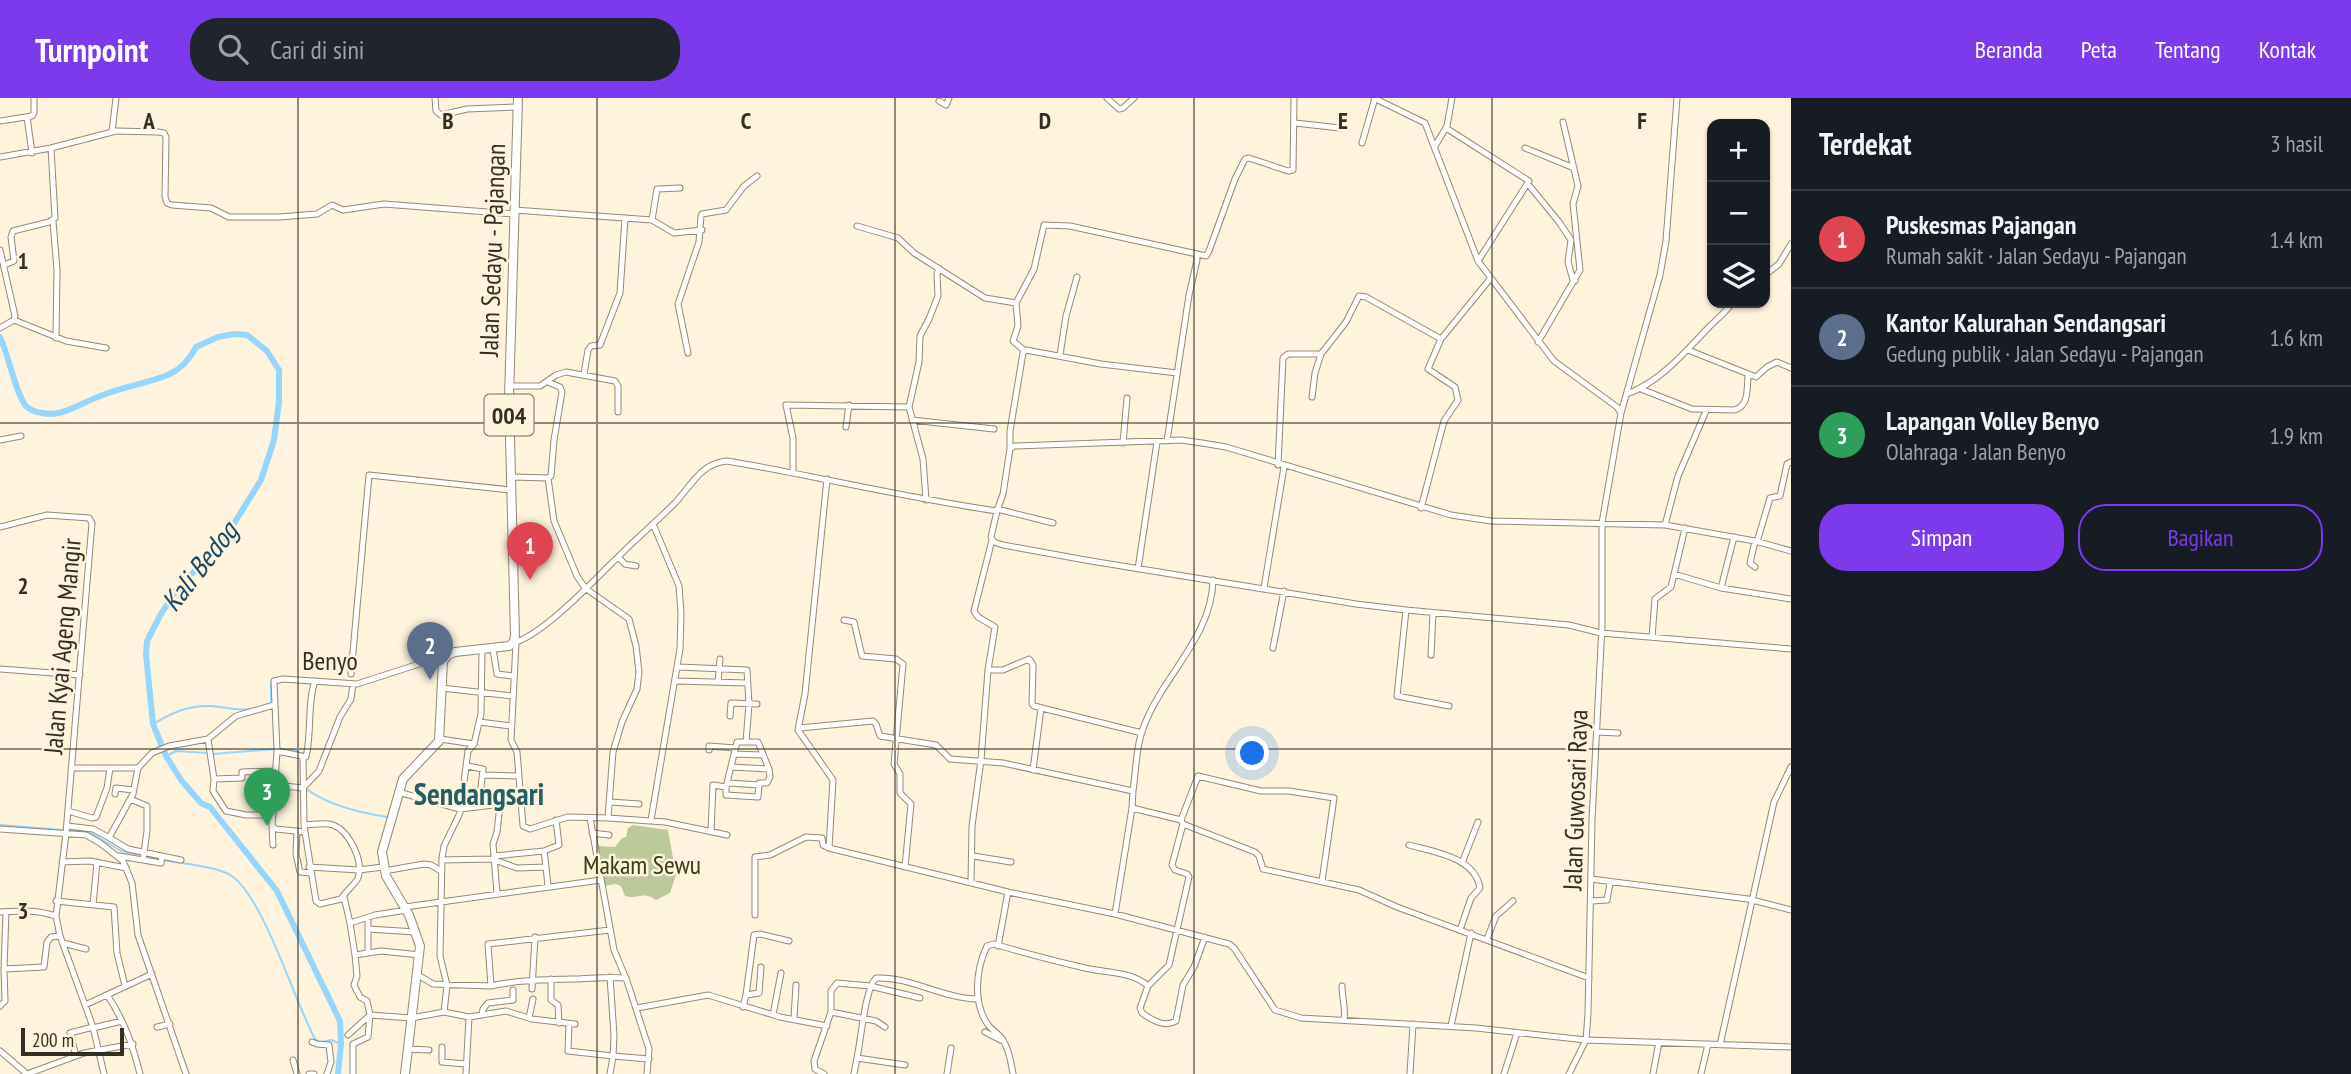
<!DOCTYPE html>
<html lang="id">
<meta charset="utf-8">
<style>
:root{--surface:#171b24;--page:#20242c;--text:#f1f3f6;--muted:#9ea1a6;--line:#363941;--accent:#7c3aed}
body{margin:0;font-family:"PT Sans Narrow",sans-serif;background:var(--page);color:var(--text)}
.controls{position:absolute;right:21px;top:21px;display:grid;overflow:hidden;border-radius:14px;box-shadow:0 2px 5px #0004}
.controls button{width:63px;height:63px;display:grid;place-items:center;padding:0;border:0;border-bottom:2px solid var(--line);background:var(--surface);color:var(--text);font:35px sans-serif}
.scale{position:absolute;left:21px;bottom:18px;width:103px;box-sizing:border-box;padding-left:7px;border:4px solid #342f25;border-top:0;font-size:19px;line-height:24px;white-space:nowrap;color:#342f25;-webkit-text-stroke:5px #fef3dd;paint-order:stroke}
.you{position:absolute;left:1253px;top:656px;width:24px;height:24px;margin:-18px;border:5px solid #fff;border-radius:50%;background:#1a73e8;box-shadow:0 0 0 10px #1a73e833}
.badge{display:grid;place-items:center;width:46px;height:46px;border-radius:50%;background:var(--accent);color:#fff;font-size:23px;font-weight:700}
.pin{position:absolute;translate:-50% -58px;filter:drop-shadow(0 2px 4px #0008)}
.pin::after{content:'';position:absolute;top:37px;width:24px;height:21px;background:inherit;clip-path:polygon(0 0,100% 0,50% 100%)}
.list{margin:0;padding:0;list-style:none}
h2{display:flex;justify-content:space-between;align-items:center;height:91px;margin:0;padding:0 28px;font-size:30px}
h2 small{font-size:23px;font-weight:400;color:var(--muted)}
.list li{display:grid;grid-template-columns:46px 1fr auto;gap:21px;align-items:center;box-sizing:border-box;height:98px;padding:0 28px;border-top:2px solid var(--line)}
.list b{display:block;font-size:26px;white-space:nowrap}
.list p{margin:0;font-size:23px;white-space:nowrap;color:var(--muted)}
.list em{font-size:23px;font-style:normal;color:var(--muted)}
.actions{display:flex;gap:14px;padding:21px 28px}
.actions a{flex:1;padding:16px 0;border:2px solid var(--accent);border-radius:28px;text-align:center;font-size:24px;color:var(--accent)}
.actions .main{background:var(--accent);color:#fff}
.icon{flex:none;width:38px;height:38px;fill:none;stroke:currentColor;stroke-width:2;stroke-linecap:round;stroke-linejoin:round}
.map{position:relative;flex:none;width:1791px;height:976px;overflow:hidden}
header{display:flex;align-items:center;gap:42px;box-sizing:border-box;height:98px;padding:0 35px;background:var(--accent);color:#fff}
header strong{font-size:33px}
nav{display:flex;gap:38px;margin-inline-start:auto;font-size:24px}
.search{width:490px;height:63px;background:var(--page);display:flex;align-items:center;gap:18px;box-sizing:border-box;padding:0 24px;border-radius:28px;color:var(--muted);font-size:26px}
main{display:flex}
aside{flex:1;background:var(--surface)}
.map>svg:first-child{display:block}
</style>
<header>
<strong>Turnpoint</strong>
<div class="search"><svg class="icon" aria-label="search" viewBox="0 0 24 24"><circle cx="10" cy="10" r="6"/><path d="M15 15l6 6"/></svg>Cari di sini</div>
<nav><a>Beranda</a><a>Peta</a><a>Tentang</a><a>Kontak</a></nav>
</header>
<main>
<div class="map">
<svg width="1791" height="976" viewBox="0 0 1791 976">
<rect width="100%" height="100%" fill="#fef3dd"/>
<path fill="#bbc99b" d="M 633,727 L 668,732 L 676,777 L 670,795 L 656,802 C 642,792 639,802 625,798 L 621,788 L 616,786 L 603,788 L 598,748 L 615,749 L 622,740 L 626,739 L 628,730 Z"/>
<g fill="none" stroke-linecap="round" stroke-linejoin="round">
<path stroke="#96d6fd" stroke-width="2" d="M 421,563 L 455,550
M 262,608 L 271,605 L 271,585
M 153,626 C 172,615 188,607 211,608 C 226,609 234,613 250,611
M 279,651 L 294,652 L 304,657
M 213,656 L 274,651
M 166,658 L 176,653 L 207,655
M 305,690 C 327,707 361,715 388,719
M 0,727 L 63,732
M 69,732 L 89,734 L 121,753 L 141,757
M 147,758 L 158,760
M 164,762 C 182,766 217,768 232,778 C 264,801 294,902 315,941 L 320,944 L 331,942 L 341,946"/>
<path stroke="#96d6fd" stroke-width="6" d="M 0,239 C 8,255 17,301 27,309 C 34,315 49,317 58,315 C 73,312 88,302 103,297 C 123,289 152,284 170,276 C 182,270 190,261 196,249 L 218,239 L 234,236 L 247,237 L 267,253 L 279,272 L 279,304 L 274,342 L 261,382 L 225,440 L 175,494 L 161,516 L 147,543 L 146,557 L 153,626 L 166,658 L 181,682 L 201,705 L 210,709 L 277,793 L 340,923 L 341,946 L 338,976"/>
<g stroke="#958970" stroke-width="7">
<path id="minor" d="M 435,0 L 436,13 L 441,17 L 467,11 L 517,9
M 1107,0 L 1119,11 L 1123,10 L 1134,0
M 1374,0 L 1425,25 L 1478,163 L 1554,263 L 1617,309 L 1621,315 L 1602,425 L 1602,528 L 1592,722 L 1588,916 L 1586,942 L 1569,976
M 939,3 L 946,7 L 949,0
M 27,19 L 32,55
M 0,23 L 32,18 L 34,15 L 34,0
M 1295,25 L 1340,30
M 1446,30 L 1529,83 L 1478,163
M 112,34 L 116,0
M 1362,45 L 1375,0
M 1435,48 L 1447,28 L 1452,0
M 1525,50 L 1574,70
M 0,59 L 51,50 L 116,33 L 158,34 L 164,35 L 166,39 L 165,99 L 167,105 L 172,107 L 211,110 L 229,119 L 279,119 L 317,116 L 332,107 L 343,112 L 384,106 L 514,116
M 1528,86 L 1559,124 L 1571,142 L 1568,164 L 1573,182 L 1575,183
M 514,112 L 652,122 L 674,135 L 702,132
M 652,122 L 657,91 L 680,90
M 53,123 L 57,172 L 56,240
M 857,128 L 898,140 L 914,155 L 985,200 L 1016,205
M 0,152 L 15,218 L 14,222 L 0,230
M 4,167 L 14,163 L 11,139 L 13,133 L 49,124 L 55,120 L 51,50
M 1765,177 L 1779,166 L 1791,146
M 14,222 L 66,243 L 106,250
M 1538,244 L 1580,172 L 1573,106 L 1578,88 L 1563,24
M 1688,252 L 1756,279 L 1767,269 L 1777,264 L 1791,270
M 1025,253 L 1013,243 L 1018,228 L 1016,205 L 1034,171 L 1044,127 L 1070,128 L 1206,158 L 1209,153 L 1235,81 L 1245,61 L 1249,60 L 1288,73 L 1293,72 L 1294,0
M 688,255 L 678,206 L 699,144 L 701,118 L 702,116 L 726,112 L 744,88 L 757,78
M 1060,257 L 1066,218 L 1077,179
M 584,276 L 588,252 L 591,248 L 600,247 L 620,195 L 625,120
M 509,288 L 540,288 L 556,277 L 566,274 L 615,283 L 618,288 L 618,314
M 1641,291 L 1692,311 L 1734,312 C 1749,309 1747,290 1748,278
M 1627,296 C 1660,284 1685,254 1709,229 C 1717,221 1726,214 1732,205
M 1312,299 L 1315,275 L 1321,256 L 1346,224 L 1359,198 L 1366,199 L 1441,241 L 1490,181
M 1621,315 L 1660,177 L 1666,143 L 1677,0
M 912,322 L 994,331
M 846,329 L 849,307
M 0,342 L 21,338
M 1167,343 L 1189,197 L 1197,162 L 1196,156
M 1123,345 L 1127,300
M 1010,351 L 1010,333 L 1023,255 L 1026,252 L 1101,266 L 1177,275
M 1278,367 L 1283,260 L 1288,256 L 1321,256
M 793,374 L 793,340 L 786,307 L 909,309
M 511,379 L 548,380
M 827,381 L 805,596 L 798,632 L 833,682 L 829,750 L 1008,794 L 1115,816 L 1229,846 L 1234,850 L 1275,912 L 1301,920 L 1476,930 L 1586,942 L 1791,949
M 926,402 L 923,361 L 909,309 L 919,264 L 920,238 L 929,221 L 938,198 L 937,176 L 939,170
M 1421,410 L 1444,323 L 1458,302 L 1455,289 L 1428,271 L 1441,241
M 997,411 L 1053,425
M 997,413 L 991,439 L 994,444 L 1003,447 L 1091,463 L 1356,506 L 1406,512
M 1665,427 L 1678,378 L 1706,313
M 0,429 L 47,417 L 89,420 L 92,425 L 66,735 L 56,818 L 60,838 L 93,929 L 104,976
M 1757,444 L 1770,400 L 1780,398 L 1787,366 L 1791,364
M 618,459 L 625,466 L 636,468
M 1755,469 L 1750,465 L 1755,443
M 1138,471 L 1157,344
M 1674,476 L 1721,490 L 1791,501
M 1264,490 L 1284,369
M 1721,490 L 1734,439
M 844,522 L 854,524 L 862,558 L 896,561 L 903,566 L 894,666 L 900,676 L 900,695 L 911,706 L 905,769
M 1652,539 L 1655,501 L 1671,489 L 1685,430
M 513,545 C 544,537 596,480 620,457 C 638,439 657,423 675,405 C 691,388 701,365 727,363 C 817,378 906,400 997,413 L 1003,396 L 1010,351 L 1014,348 L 1181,342 L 1202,345 L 1226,349 L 1451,417 L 1491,423 L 1665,427 L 1755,443 L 1791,453
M 516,545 L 511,642 L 517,654 L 523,728 L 530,731 L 568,719 L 608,720 L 613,654 L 622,624 L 637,591 L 639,574 L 636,548 L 629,521 L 585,490 L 577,478 L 554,423 L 548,380 L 551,378 L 554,342 L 562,294 L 560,289 L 548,284
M 1273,550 L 1284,493
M 493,551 L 497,576 L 513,578
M 1431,557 L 1433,515
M 679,569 L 747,572 L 749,606 L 746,644
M 0,571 L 80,577
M 988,572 L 995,529 L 978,519 L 974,513 L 992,442
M 351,576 L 369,377 L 511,392
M 677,583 L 747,585
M 718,584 L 720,561
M 442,590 L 513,598
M 1449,608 L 1397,598 L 1406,512 L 1569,527 L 1601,535 L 1791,551
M 730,618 L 731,605 L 757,606
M 479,624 L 511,628
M 799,630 L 873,623 L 876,626 L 880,638 L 936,647 L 950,661 L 1003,665 L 1133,693 L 1132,710 L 1181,722 L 1183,726 L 1255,754 L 1259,758 L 1263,771 L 1359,792 L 1397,809 L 1589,880
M 1597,634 L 1618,635
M 208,641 L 214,681 L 242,680 L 242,674 L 275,673
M 440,641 L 474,646 L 481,616 L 482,552
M 474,646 L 468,653 L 460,715 L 444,748 L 442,760 L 440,858 L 447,887 L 444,914 L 469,919 L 506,913 L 532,921 L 575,926
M 709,652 L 709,648 L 735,650
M 277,653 L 306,659 C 312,634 307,605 315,583
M 734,656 L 762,657
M 303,660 L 304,727
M 467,668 L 483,671 L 479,708
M 71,670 L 138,670
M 1033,672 L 1041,610
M 483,677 L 519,678
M 214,681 L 213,693 L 226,713 L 246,717 L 273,717
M 729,685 L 759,687
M 275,687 L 303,690 L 319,673 L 340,619 L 351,601 L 353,586
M 726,689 L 737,644 L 758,644 L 769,671
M 1133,693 C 1136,672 1136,648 1144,628 C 1163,577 1212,539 1213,482
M 398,694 L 460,711 L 519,704
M 115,696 L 116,690 L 133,692
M 130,701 L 147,708 L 147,733 L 143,762
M 610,704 L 639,706
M 68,713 L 92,720 L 96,719 L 107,690 L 110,670
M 590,720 L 614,852 L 627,883 L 649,951 L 647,976
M 608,720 L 665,724 L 727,737
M 651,722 L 680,551 L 681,515 L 679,488 L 653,426
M 1181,722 L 1198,678 L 1261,693 L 1289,693 L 1334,700 L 1322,783
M 67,728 L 93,731 L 108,739 L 110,738 L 133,696 L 138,670 L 152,655 L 169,648 L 208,641 L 236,618 L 274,607
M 272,728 L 273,747
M 0,731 L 86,737 L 100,745 L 123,763 L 132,785 L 138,837 L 186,976
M 711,733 L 713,687 L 726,689 L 726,697 L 758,699 L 759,685 L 767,685 L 770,679 L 769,671 L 731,669
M 297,734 L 296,756 L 300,774 L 310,775
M 305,734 L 316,803 L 320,806 L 341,801 C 345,794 357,784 358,780 C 364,763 349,733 333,727 C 324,724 313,727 304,727 L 305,734 L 276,731 L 272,728 L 277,653 L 274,583 L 283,581 L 357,586 L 447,557
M 592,735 L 609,737
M 108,739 L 128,751 L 181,762
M 1409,747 C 1434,754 1475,759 1480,790 L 1471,800 L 1460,832
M 119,758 L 161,765 L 162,758
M 494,758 L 544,753
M 973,758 L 1011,764
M 442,762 L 492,761 L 517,770 L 546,769 L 548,788
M 62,764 L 90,763 L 126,770
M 1462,765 L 1478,724
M 309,769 L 359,772 L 383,769
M 546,769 L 544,753 L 559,747 L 556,722
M 384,773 L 424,766 L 431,767 L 441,773
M 1591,781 L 1748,801 L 1791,812
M 971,785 L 972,728 L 981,662 L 988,572 L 1003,572 L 1029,561 L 1033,567 L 1032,606 L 1034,608 L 1142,635
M 497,795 L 493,746 L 497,734 L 500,707
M 344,799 L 350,825
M 56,803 L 114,809 L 117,855 L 125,888
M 1592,803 L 1607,802 L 1610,785
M 93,807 L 97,764
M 405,809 L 601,782
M 407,812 L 375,817 L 350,825 L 355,857 L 381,853 L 420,857
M 0,814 C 22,813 33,811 56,818
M 1115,816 L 1132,710
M 755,817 L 755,759 L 770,757 L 806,739 L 822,740 L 823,747 L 829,750
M 368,820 L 368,854
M 368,831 L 416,834
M 610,832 L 488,846 L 491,888 C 518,882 542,882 570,881 C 589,881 606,878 626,880
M 1487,841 L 1496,818 L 1513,803
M 63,845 L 86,851
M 998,848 L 1008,794
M 4,871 L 6,814
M 418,877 L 433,886 L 491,888
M 551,881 L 551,902 L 558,907 L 559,925
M 1148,888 L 1169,867 L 1189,779 L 1187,776 L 1175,772 L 1172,767 L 1183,726
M 1342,888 C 1342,900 1346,911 1344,922
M 532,891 L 535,839
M 107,897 C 124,921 133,947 140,976
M 746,897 L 754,837 L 760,836 L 789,843
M 85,907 L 152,876
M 0,908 L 5,903 L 4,871 L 44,869 L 47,844 L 51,839 L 60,838
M 743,909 L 746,897 L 759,895 L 761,869
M 637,910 L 708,897 L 780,919 L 827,928
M 831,914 L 876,923 L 885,929
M 482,917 L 483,911 L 488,905 L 513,902 L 513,892
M 773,917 L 781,875
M 529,920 L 533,901
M 794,920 L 796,887
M 569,926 L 568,953 L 613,958 L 614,937 L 610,879
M 1451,928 L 1471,835
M 157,929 L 170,926
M 93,930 L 122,923
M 985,934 L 1001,942
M 348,937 L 370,917 L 411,920 L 444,914
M 312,944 L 317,946 L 329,947 L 331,964 L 327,976
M 1720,947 L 1774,704 L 1791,669
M 442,949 L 442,964 L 466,966
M 407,951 L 429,952
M 0,953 L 27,976
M 76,958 L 70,935 L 93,929
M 857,960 C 861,942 865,890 876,880 C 909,878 944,901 978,901
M 293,962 L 297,976
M 27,976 L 84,955 L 133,946
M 309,976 L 314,976
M 353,976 L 353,946 L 368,939 L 370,917 L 367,903 L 360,899 L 354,887 L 357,878 L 355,857
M 466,976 L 469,919
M 610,976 L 613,958 L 649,961
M 824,976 L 815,971 L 814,963 L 831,914 L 831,893 L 837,885 L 870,888 L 920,900
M 854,976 L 857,960 L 905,967
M 947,976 L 951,950
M 1013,976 C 1011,965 1010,954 1004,944 C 1001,937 994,934 989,928 C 972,906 976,871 987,848 L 994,846 C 1024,855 1055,863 1085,870 C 1106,875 1131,873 1148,888 L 1140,910 L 1142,915 C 1152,922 1165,930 1176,923 L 1183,887 L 1194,869 L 1205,839
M 1410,976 L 1413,926
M 1504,976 L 1517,935
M 1653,976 L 1659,944
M 1701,976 L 1708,946"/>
</g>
<g stroke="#958970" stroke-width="10">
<path id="major" d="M 405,976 L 420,848 L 409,817 L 386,778 L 382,754 L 403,681 L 439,643 L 443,563 L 448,557 L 455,554 L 509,548 L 513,545 L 515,538 L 509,299 L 518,0"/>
</g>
<use href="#minor" stroke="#fff" stroke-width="5"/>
<use href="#major" stroke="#fff" stroke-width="8"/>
</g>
<path fill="none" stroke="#342f25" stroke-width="2" stroke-opacity="0.55" d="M 298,0 L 298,976M 597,0 L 597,976M 895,0 L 895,976M 1194,0 L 1194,976M 1492,0 L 1492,976M 0,325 L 1791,325M 0,651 L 1791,651"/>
<g text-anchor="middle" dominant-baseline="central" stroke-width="5" stroke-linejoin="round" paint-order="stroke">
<rect fill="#fef3dd" stroke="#716a5c" stroke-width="2" x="484.5" y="296.5" width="49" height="41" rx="5"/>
<g font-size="24" font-weight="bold" fill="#342f25">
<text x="509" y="317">004</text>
</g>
<g font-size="26" fill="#342f25" stroke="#fef3dd">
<text transform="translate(492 152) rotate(-88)">Jalan Sedayu - Pajangan</text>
<text transform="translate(62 548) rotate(-85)">Jalan Kyai Ageng Mangir</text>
<text x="330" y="562">Benyo</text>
<text transform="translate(1575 702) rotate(-88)">Jalan Guwosari Raya</text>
</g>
<g font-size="26" fill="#344012" stroke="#fef3dd">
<text x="642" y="766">Makam Sewu</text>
</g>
<g font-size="28" font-style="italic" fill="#174963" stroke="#fef3dd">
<text transform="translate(199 468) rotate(-52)">Kali Bedog</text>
</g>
<g font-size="30" font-weight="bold" fill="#255e65" stroke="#fef3dd">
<text x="479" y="695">Sendangsari</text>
</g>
</g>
<g font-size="23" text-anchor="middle" font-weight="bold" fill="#342f25" stroke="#fef3dd" stroke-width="5" stroke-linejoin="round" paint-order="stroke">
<text x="149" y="31">A</text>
<text x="448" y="31">B</text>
<text x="746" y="31">C</text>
<text x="1045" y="31">D</text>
<text x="1343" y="31">E</text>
<text x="1642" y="31">F</text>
<text x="23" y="171">1</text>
<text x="23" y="496">2</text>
<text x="23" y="821">3</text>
</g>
</svg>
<div class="controls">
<button>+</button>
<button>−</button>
<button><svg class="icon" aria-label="layers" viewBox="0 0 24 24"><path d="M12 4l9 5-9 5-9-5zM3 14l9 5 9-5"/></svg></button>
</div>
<div class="scale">200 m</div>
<div class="you"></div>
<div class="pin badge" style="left:530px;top:482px;background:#e0444e">1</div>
<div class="pin badge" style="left:430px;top:582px;background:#5c6f8a">2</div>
<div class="pin badge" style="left:267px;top:728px;background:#2e9e5b">3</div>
</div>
<aside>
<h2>Terdekat<small>3 hasil</small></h2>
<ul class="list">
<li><span class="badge" style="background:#e0444e">1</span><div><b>Puskesmas Pajangan</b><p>Rumah sakit · Jalan Sedayu - Pajangan</p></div><em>1.4 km</em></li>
<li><span class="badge" style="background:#5c6f8a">2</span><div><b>Kantor Kalurahan Sendangsari</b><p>Gedung publik · Jalan Sedayu - Pajangan</p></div><em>1.6 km</em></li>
<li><span class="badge" style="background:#2e9e5b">3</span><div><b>Lapangan Volley Benyo</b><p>Olahraga · Jalan Benyo</p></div><em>1.9 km</em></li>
</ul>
<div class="actions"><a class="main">Simpan</a><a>Bagikan</a></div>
</aside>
</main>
